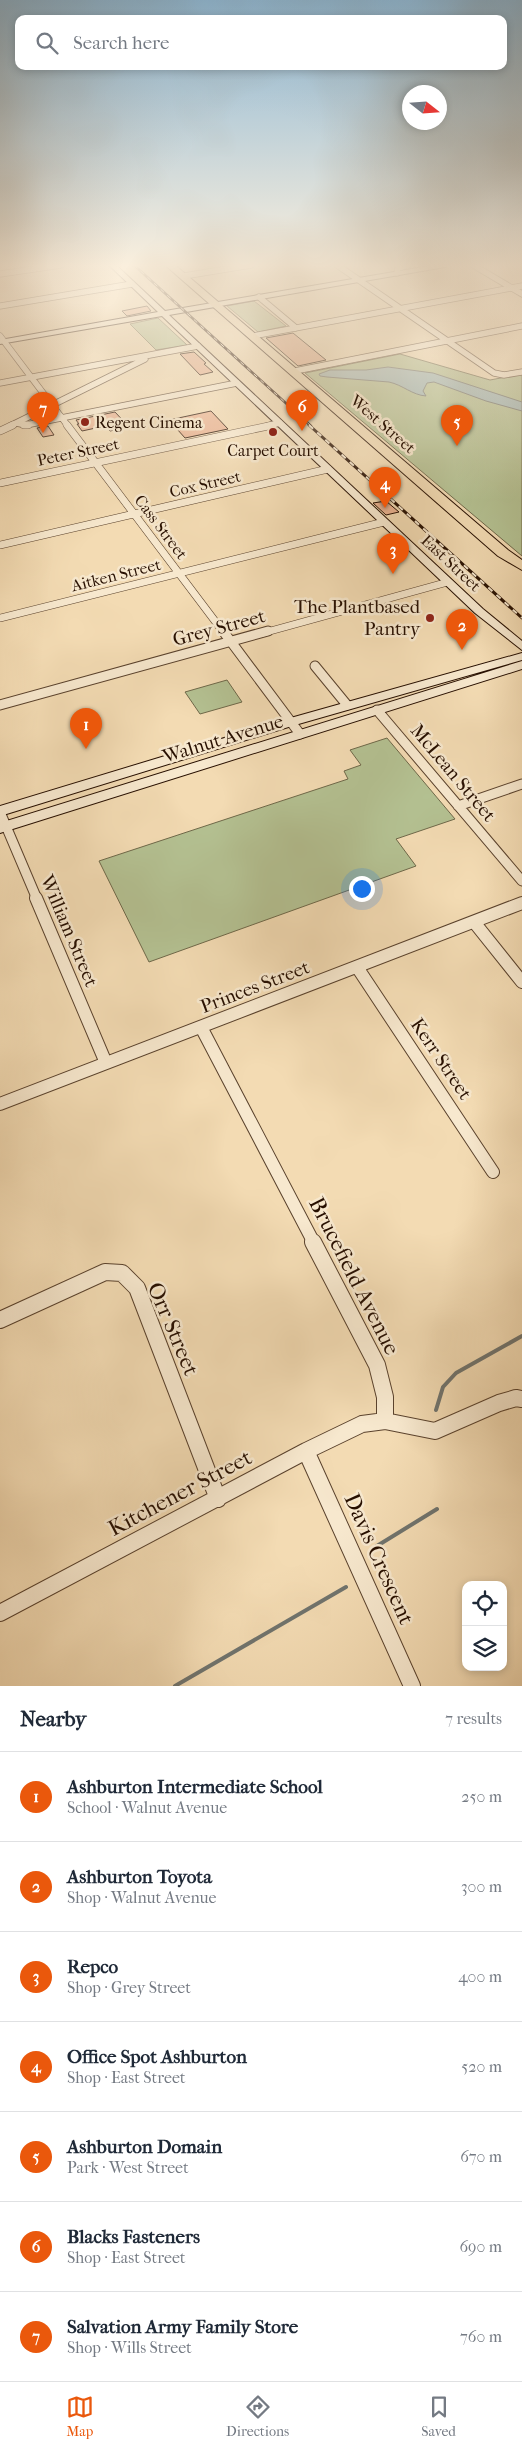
<!DOCTYPE html>
<meta charset="utf-8">
<style>
:root{--surface:#fff;--page:#f6f6f7;--text:#1f2937;--muted:#747a83;--line:#e0e1e3;--accent:#ea580c}
body{margin:0;font-family:"IM FELL French Canon",serif;background:var(--page);color:var(--text)}
.controls{position:absolute;right:15px;bottom:15px;display:grid;overflow:hidden;border-radius:10px;box-shadow:0 2px 8px #0003}
.controls button{width:45px;height:45px;display:grid;place-items:center;padding:0;border:0;border-bottom:1px solid var(--line);background:var(--surface);color:var(--text);font:25px sans-serif}
.compass{position:absolute;left:402px;top:85px;width:45px;height:45px;border-radius:50%;background:var(--surface);box-shadow:0 2px 8px #0003;rotate:107deg}
.you{position:absolute;left:361px;top:888px;width:18px;height:18px;margin:-12px;border:4px solid #fff;border-radius:50%;background:#1a73e8;box-shadow:0 0 0 8px #1a73e833}
.badge{display:grid;place-items:center;width:32px;height:32px;border-radius:50%;background:var(--accent);color:#fff;font-size:16px;font-weight:700}
.pin{position:absolute;translate:-50% -41px;filter:drop-shadow(0 1px 2px #0008)}
.pin::after{content:'';position:absolute;top:26px;width:18px;height:15px;background:inherit;clip-path:polygon(0 0,100% 0,50% 100%)}
.list{margin:0;padding:0;list-style:none}
h2{display:flex;justify-content:space-between;align-items:center;height:65px;margin:0;padding:0 20px;font-size:21px}
h2 small{font-size:16px;font-weight:400;color:var(--muted)}
.list li{display:grid;grid-template-columns:32px 1fr auto;gap:15px;align-items:center;box-sizing:border-box;height:90px;padding:0 20px;border-top:1px solid var(--line)}
.list b{display:block;font-size:19px;white-space:nowrap}
.list p{margin:0;font-size:16px;white-space:nowrap;color:var(--muted)}
.list em{font-size:16px;font-style:normal;color:var(--muted)}
.icon{flex:none;width:28px;height:28px;fill:none;stroke:currentColor;stroke-width:2;stroke-linecap:round;stroke-linejoin:round}
.map{position:relative;flex:none;width:522px;height:1686px;overflow:hidden}
.search{position:absolute;background:var(--surface);box-shadow:0 2px 8px #0003;left:15px;right:15px;top:15px;height:55px;display:flex;align-items:center;gap:12px;box-sizing:border-box;padding:0 18px;border-radius:10px;color:var(--muted);font-size:19px}
.sheet{height:695px;background:var(--surface)}
nav{display:flex;justify-content:space-around;align-items:center;box-sizing:border-box;height:70px;border-top:1px solid var(--line);background:var(--surface);font-size:14px;color:var(--muted)}
nav a{display:grid;justify-items:center;gap:2px}
nav .on{color:var(--accent)}
.map>svg:first-child{display:block}
</style>
<div class="map">
<svg width="522" height="1686" viewBox="0 0 522 1686">
<rect width="100%" height="100%" fill="#f3dbb3"/>
<filter id="stains"><feTurbulence type="fractalNoise" baseFrequency=".004" numOctaves="4"/><feColorMatrix values="0 0 0 0 .2 0 0 0 0 .09 0 0 0 0 .02 0 0 0 .5 -.17"/></filter>
<radialGradient id="worn" r=".72"><stop offset=".6" stop-color="#630" stop-opacity="0"/><stop offset="1" stop-color="#630" stop-opacity=".3"/></radialGradient>
<path fill="#b4c192" stroke="#6e6849" d="M 254,301 L 286,326 L 258,332 L 227,306 Z
M 158,318 L 187,345 L 156,350 L 130,324 Z
M 400,354 L 490,380 L 522,374 L 522,556 L 305,373 Z
M 227,680 L 242,702 L 200,714 L 185,692 Z
M 387,738 L 455,819 L 396,839 L 416,866 L 149,962 L 99,861 L 348,779 L 344,771 L 361,765 L 350,750 Z"/>
<path fill="#a0b8b7" stroke="#70746e" d="M 388,367 L 433,373 L 522,402 L 522,411 L 486,401 L 434,382 L 427,383 L 423,391 L 426,396 C 412,395 403,385 389,382 L 327,377 L 320,376 L 319,374 L 330,370 L 366,370 Z"/>
<g fill="none" stroke-linecap="round" stroke-linejoin="round">
<path stroke="#70746e" stroke-width="4" d="M 436,1410 L 443,1387 L 456,1373 L 522,1336
M 372,1549 L 437,1509
M 175,1686 L 346,1587"/>
</g>
<path fill="#ebb391" stroke="#270f00" d="M 147,306 L 151,311 L 127,316 L 122,311 Z
M 293,333 L 326,360 L 298,366 L 266,338 Z
M 194,352 L 206,363 L 204,364 L 213,372 L 200,375 L 180,354 Z
M 211,411 L 228,429 L 185,438 L 169,420 Z
M 115,412 L 129,427 L 110,431 L 105,426 L 82,431 L 77,424 L 79,424 L 76,420 Z
M 48,426 L 54,435 L 43,437 L 37,428 Z
M 386,501 L 399,512 L 386,515 L 373,503 Z"/>
<g fill="none" stroke-linecap="round" stroke-linejoin="round">
<g stroke="#5a422d" stroke-width="7">
<path id="street-far4" d="M 337,265 L 494,373 L 504,375 L 522,372
M 473,265 L 522,294
M 397,273 L 398,268 L 408,265
M 0,274 L 61,265
M 184,276 L 251,265
M 259,297 L 296,328
M 0,306 L 132,284
M 0,336 L 68,426
M 253,336 L 522,286
M 295,371 L 522,326
M 0,383 L 198,346
M 16,423 L 26,425 L 237,383
M 10,426 L 145,359
M 267,426 L 280,423"/>
</g>
<g stroke="#5a422d" stroke-width="8">
<path id="street-far3" d="M 24,425 L 28,425
M 67,425 L 224,633
M 0,431 L 13,425
M 0,483 L 273,425
M 0,545 L 328,469
M 0,618 L 384,522
M 263,633 L 448,582"/>
</g>
<g stroke="#5a422d" stroke-width="11">
<path id="street-far2" d="M 223,631 L 300,734
M 315,666 L 347,705
M 0,705 L 268,631
M 377,710 L 522,881
M 458,806 L 522,784
M 0,812 L 37,899"/>
</g>
<g stroke="#5a422d" stroke-width="14">
<path id="street-far1" d="M 36,898 L 106,1063
M 474,922 L 522,982
M 357,967 L 493,1172
M 201,1027 L 314,1243
M 0,1104 L 522,903"/>
</g>
<g stroke="#5a422d" stroke-width="18">
<path id="street" d="M 313,1242 L 377,1365 L 385,1397 L 385,1421
M 0,1320 L 105,1272 L 122,1273 L 137,1288 L 218,1499
M 306,1451 L 412,1686
M 0,1613 L 306,1451 L 362,1424 L 385,1421 L 435,1431 L 499,1403 L 516,1398 L 522,1399"/>
</g>
<g stroke="#270f00" stroke-width="2">
<path id="secondary" d="M 109,265 L 116,265 L 165,311 L 435,265 L 448,265 L 445,267 L 169,315 L 483,609 L 522,641 L 522,650 L 475,613 L 162,316 L 0,344 L 0,340 L 158,312 Z
M 522,653 L 522,660 L 295,725 L 0,816 L 0,806 L 287,719 Z
M 522,661 L 522,669 L 0,833 L 0,823 Z"/>
</g>
<g stroke="#270f00" stroke-width="2">
<path id="highway" d="M 165,265 L 175,265 L 508,550 L 522,560 L 522,570 L 498,556 Z"/>
</g>
<use href="#street-far4" stroke="#f7e8ce" stroke-width="5.5"/>
<use href="#street-far3" stroke="#f7e8ce" stroke-width="7"/>
<use href="#street-far2" stroke="#f7e8ce" stroke-width="9"/>
<use href="#street-far1" stroke="#f7e8ce" stroke-width="12"/>
<use href="#street" stroke="#f7e8ce" stroke-width="16"/>
<use href="#secondary" fill="#f7e8ce" fill-rule="evenodd"/>
<use href="#highway" fill="#f3dbb3" fill-rule="evenodd"/>
<g stroke="#270f00" stroke-width="2.5">
<path id="rail-far1" d="M 134,265 L 311,426"/>
</g>
<g stroke="#270f00" stroke-width="3">
<path id="rail" d="M 309,425 L 522,618"/>
</g>
<use href="#rail-far1" stroke="#f7e8ce" stroke-width="1" stroke-dasharray="4.5" stroke-linecap="butt"/>
<use href="#rail" stroke="#f7e8ce" stroke-width="2" stroke-dasharray="5.5" stroke-linecap="butt"/>
</g>
<linearGradient id="sky" x2="0" y2="1"><stop stop-color="#8bb6d4"/><stop offset="0.53" stop-color="#faefdd"/><stop offset="1" stop-color="#faefdd" stop-opacity="0"/></linearGradient>
<rect width="522" height="501" fill="url(#sky)"/>
<g fill="#8f2418" stroke="#f7e8ce" stroke-width="2">
<circle cx="85" cy="422" r="5"/>
<circle cx="273" cy="432" r="5"/>
<circle cx="430" cy="618" r="5"/>
</g>
<g text-anchor="middle" dominant-baseline="central" stroke-width="5" stroke-linejoin="round" paint-order="stroke">
<g font-size="16" fill="#270f00" stroke="#f7e8ce" text-anchor="start">
<text x="95" y="422">Regent Cinema</text>
<text x="273" y="450" text-anchor="middle">Carpet Court</text>
</g>
<g font-size="16" fill="#270f00" stroke="#f7e8ce">
<text transform="translate(383 424) rotate(41)">West Street</text>
<text transform="translate(78 452) rotate(-12)">Peter Street</text>
<text transform="translate(205 484) rotate(-13)">Cox Street</text>
<text transform="translate(161 527) rotate(53)">Cass Street</text>
<text transform="translate(451 563) rotate(43)">East Street</text>
<text transform="translate(116 575) rotate(-14)">Aitken Street</text>
</g>
<g font-size="19" fill="#270f00" stroke="#f7e8ce" text-anchor="end">
<text x="420" y="607">The Plantbased<tspan x="420" dy="22">Pantry</tspan></text>
</g>
<g font-size="19" fill="#270f00" stroke="#f7e8ce">
<text transform="translate(219 628) rotate(-15)">Grey Street</text>
<text transform="translate(223 739) rotate(-17)">Walnut Avenue</text>
<text transform="translate(453 773) rotate(50)">McLean Street</text>
<text transform="translate(69 931) rotate(67)">William Street</text>
<text transform="translate(255 987) rotate(-21)">Princes Street</text>
<text transform="translate(441 1059) rotate(56)">Kerr Street</text>
</g>
<g font-size="22" fill="#270f00" stroke="#f7e8ce">
<text transform="translate(354 1276) rotate(63)">Brucefield Avenue</text>
<text transform="translate(173 1329) rotate(67)">Orr Street</text>
<text transform="translate(180 1493) rotate(-28)">Kitchener Street</text>
<text transform="translate(379 1559) rotate(66)">Davis Crescent</text>
</g>
</g>
<rect width="100%" height="100%" filter="url(#stains)"/>
<rect width="100%" height="100%" fill="url(#worn)"/>
</svg>
<div class="controls">
<button><svg class="icon" aria-label="locate" viewBox="0 0 24 24"><circle cx="12" cy="12" r="6"/><path d="M12 2v4M12 18v4M2 12h4M18 12h4"/></svg></button>
<button><svg class="icon" aria-label="layers" viewBox="0 0 24 24"><path d="M12 4l9 5-9 5-9-5zM3 14l9 5 9-5"/></svg></button>
</div>
<svg class="compass" viewBox="-18 -18 36 36"><path d="M0-13l5 13h-10z" fill="#e53935"/><path d="M0 13l5-13h-10z" fill="#747a83"/></svg>
<div class="you"></div>
<div class="pin badge" style="left:86px;top:749px">1</div>
<div class="pin badge" style="left:462px;top:650px">2</div>
<div class="pin badge" style="left:393px;top:574px">3</div>
<div class="pin badge" style="left:385px;top:508px">4</div>
<div class="pin badge" style="left:457px;top:446px">5</div>
<div class="pin badge" style="left:302px;top:431px">6</div>
<div class="pin badge" style="left:43px;top:433px">7</div>
<div class="search"><svg class="icon" aria-label="search" viewBox="0 0 24 24"><circle cx="10" cy="10" r="6"/><path d="M15 15l6 6"/></svg>Search here</div>
</div>
<section class="sheet">
<h2>Nearby<small>7 results</small></h2>
<ul class="list">
<li><span class="badge">1</span><div><b>Ashburton Intermediate School</b><p>School · Walnut Avenue</p></div><em>250 m</em></li>
<li><span class="badge">2</span><div><b>Ashburton Toyota</b><p>Shop · Walnut Avenue</p></div><em>300 m</em></li>
<li><span class="badge">3</span><div><b>Repco</b><p>Shop · Grey Street</p></div><em>400 m</em></li>
<li><span class="badge">4</span><div><b>Office Spot Ashburton</b><p>Shop · East Street</p></div><em>520 m</em></li>
<li><span class="badge">5</span><div><b>Ashburton Domain</b><p>Park · West Street</p></div><em>670 m</em></li>
<li><span class="badge">6</span><div><b>Blacks Fasteners</b><p>Shop · East Street</p></div><em>690 m</em></li>
<li><span class="badge">7</span><div><b>Salvation Army Family Store</b><p>Shop · Wills Street</p></div><em>760 m</em></li>
</ul>
</section>
<nav>
<a class="on"><svg class="icon" aria-label="map" viewBox="0 0 24 24"><path d="M3 6l6-2 6 2 6-2v14l-6 2-6-2-6 2zM9 4v14M15 6v14"/></svg>Map</a>
<a><svg class="icon" aria-label="directions" viewBox="0 0 24 24"><path d="M12 3l9 9-9 9-9-9zM9 14v-3h6M13 9l2 2-2 2"/></svg>Directions</a>
<a><svg class="icon" aria-label="saved" viewBox="0 0 24 24"><path d="M7 4h10v16l-5-4-5 4z"/></svg>Saved</a>
</nav>
